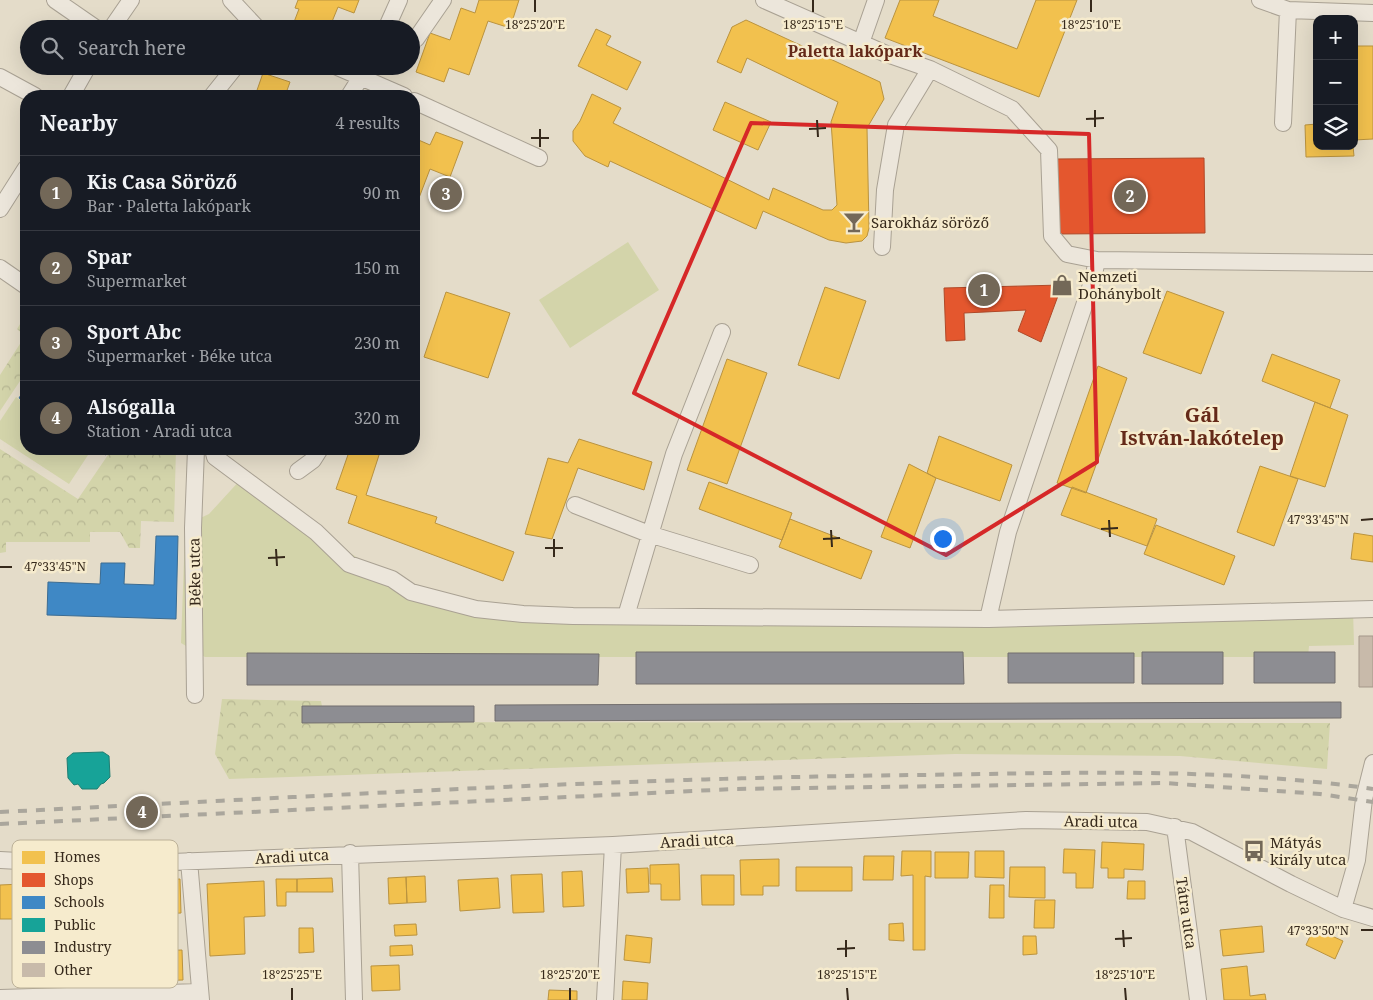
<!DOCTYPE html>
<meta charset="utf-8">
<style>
:root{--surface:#171b24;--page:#242831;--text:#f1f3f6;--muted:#9ea1a6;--line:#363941;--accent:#736858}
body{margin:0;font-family:"Noto Serif",serif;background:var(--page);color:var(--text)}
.controls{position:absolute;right:15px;top:15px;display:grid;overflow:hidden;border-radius:10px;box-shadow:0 5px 20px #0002}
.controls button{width:45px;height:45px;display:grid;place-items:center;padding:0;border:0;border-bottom:1px solid var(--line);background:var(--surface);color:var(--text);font:25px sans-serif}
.you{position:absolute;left:942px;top:538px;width:18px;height:18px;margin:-12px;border:4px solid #fff;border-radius:50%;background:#1a73e8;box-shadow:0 0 0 8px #1a73e833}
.badge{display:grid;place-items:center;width:32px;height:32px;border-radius:50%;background:var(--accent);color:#fff;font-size:16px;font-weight:700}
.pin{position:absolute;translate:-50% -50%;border:2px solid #fff;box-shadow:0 1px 5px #0006}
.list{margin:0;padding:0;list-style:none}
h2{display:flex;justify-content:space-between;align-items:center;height:65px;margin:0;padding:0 20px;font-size:21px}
h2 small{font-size:16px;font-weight:400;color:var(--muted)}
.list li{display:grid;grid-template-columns:32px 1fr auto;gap:15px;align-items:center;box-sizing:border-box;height:75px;padding:0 20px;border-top:1px solid var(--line)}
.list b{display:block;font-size:19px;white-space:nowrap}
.list p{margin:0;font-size:16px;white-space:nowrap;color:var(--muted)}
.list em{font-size:16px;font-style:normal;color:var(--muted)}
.icon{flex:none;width:28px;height:28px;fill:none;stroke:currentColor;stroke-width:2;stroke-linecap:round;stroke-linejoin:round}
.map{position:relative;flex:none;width:1373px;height:1000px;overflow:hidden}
.search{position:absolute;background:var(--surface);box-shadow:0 5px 20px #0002;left:20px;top:20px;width:400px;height:55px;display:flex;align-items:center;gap:12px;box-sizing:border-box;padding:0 18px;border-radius:28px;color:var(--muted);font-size:19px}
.panel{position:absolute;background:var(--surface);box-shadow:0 5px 20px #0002;left:20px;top:90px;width:400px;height:365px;border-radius:20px}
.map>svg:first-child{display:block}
</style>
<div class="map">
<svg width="1373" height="1000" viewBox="0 0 1373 1000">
<defs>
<pattern id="forest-crowns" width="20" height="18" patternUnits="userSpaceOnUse" patternTransform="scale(1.25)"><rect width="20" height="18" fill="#d3d4aa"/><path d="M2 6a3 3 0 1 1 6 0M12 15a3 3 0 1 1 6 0" fill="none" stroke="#b6b692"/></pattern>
</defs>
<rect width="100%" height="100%" fill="#e4dcc9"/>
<path fill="#d3d4aa" d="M 628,242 L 659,290 L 570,348 L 539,300 Z
M 16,397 L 26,404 L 26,449 L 92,449 L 69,484 L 0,439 L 0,421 Z
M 242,478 L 316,532 L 392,579 L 523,614 L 1353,609 L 1354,645 L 1309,646 L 1308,657 L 205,657 L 181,643 L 185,532 L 196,520 L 209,514 Z"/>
<path fill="url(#forest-crowns)" d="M 26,314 L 26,372 L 0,411 L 0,375 L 25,336 L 17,329 Z
M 0,449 L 78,499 L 112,449 L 176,449 L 174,522 L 141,521 L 140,548 L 129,548 L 120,532 L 90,532 L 90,542 L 6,542 L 6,552 L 0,553 Z
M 222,699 L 321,701 L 325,722 L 1330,723 L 1327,769 L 1180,756 L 955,754 L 229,779 L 215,754 Z"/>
<path fill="#f2c14e" stroke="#ba933f" d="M 298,0 L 359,0 L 354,13 L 338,7 L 329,29 L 312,29 L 294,22 L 299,9 L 295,8 Z
M 479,0 L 519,0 L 510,28 L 488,21 L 469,75 L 449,68 L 444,82 L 416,72 L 430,33 L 450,40 L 461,8 L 475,13 Z
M 900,0 L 939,0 L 933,16 L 1017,49 L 1036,0 L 1077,0 L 1039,97 L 885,38 Z
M 746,20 L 880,82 L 884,99 L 867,128 L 869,228 L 867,236 L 862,241 L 846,243 L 829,240 L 763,211 L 756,229 L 610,161 L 608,167 L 585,156 L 573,141 L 573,131 L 580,121 L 592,94 L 621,108 L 613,123 L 769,200 L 773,188 L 823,210 L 832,210 L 837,205 L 831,122 L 838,102 L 747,58 L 741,73 L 717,62 L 732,27 Z
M 596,29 L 611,36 L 606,45 L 641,62 L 627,90 L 578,66 Z
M 1354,46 L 1373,46 L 1373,139 L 1354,140 Z
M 263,73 L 290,82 L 285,96 L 255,96 Z
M 725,102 L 771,122 L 758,150 L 713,130 Z
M 1317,124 L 1317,146 L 1353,146 L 1354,156 L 1306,157 L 1305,125 Z
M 436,132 L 463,142 L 450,177 L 430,169 L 414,211 L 414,138 L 430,145 Z
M 825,287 L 866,301 L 839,379 L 798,365 Z
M 1167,291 L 1224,312 L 1201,374 L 1143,353 Z
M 446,292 L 510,313 L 488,378 L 424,357 Z
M 1272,354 L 1340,380 L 1330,408 L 1262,381 Z
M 727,359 L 767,373 L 727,484 L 687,470 Z
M 1098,366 L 1127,378 L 1086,493 L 1057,483 Z
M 1315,402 L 1348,415 L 1325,487 L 1290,476 Z
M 939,436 L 1012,465 L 1000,501 L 936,478 L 927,473 Z
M 579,439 L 652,462 L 644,490 L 578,468 L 552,539 L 525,534 L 548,458 L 568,463 Z
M 350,449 L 381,449 L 366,495 L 437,517 L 435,523 L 514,552 L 503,581 L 348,523 L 357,496 L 336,489 Z
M 909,464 L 936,478 L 910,548 L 881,537 Z
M 1260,466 L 1298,479 L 1274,546 L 1237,532 Z
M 709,482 L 792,513 L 782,540 L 699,509 Z
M 1072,487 L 1157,519 L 1147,546 L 1061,515 Z
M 790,519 L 872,551 L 861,579 L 779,547 Z
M 1156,525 L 1235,556 L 1224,585 L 1144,554 Z
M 1354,533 L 1373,536 L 1373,562 L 1351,559 Z
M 1102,842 L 1144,844 L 1143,870 L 1124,869 L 1124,878 L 1108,878 L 1108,868 L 1101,868 Z
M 1064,849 L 1095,850 L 1093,888 L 1076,888 L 1076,873 L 1063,873 Z
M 902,851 L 931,851 L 931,877 L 925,876 L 925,950 L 913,950 L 913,875 L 901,876 Z
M 975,851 L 1004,851 L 1004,878 L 975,877 Z
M 935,852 L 969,852 L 968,878 L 935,878 Z
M 864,856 L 894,856 L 893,880 L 863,880 Z
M 779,859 L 779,886 L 763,886 L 763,895 L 741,895 L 740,860 Z
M 679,864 L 680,900 L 661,900 L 661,884 L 650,884 L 650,865 Z
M 796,867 L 852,867 L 852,891 L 796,891 Z
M 1010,867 L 1045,867 L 1045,898 L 1009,897 Z
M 648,868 L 649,892 L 627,893 L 626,869 Z
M 582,871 L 584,906 L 563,907 L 562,872 Z
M 542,874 L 544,912 L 513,913 L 511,875 Z
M 701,875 L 734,875 L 734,905 L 702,905 Z
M 425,876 L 426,902 L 407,903 L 406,877 Z
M 406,877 L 407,903 L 389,904 L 388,878 Z
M 332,878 L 333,892 L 297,892 L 297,879 Z
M 498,878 L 500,908 L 460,911 L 458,880 Z
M 180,879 L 181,913 L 160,914 L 160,901 L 150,902 L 150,914 L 133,914 L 132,881 Z
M 276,879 L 297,879 L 297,892 L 286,892 L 286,906 L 277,906 Z
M 264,881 L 265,916 L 244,917 L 245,954 L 210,956 L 207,884 Z
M 1128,881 L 1145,881 L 1145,899 L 1127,899 Z
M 22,884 L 23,919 L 0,919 L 0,885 Z
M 990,885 L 1004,885 L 1004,918 L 989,918 Z
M 1035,900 L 1055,900 L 1054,928 L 1034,928 Z
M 903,923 L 904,941 L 889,940 L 889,924 Z
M 416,924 L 417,935 L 395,936 L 394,925 Z
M 1262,926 L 1264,952 L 1223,956 L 1220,930 Z
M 299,928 L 313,928 L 314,952 L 299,953 Z
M 1314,928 L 1343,941 L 1335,959 L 1306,945 Z
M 626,935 L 652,938 L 650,963 L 624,960 Z
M 1023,936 L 1036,936 L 1037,954 L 1023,955 Z
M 412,945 L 413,955 L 390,956 L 390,946 Z
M 182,950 L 183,980 L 141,981 L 140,958 L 150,957 L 150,951 Z
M 399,965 L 400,990 L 372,991 L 371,966 Z
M 1247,966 L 1250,996 L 1265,994 L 1266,1000 L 1224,1000 L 1221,969 Z
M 623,981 L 648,983 L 647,1000 L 622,1000 Z
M 549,990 L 577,991 L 577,1000 L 548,1000 Z"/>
<path fill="#e4572e" stroke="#b04928" d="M 1204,158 L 1205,233 L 1056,234 L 1055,159 Z
M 1062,285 L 1041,342 L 1018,331 L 1026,310 L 964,313 L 965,340 L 946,341 L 944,288 Z"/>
<path fill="#3f88c5" stroke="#3c6c92" d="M 26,387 L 26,402 L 19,398 Z
M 97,449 L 110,449 L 106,455 Z
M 156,536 L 178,536 L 176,619 L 47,615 L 48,582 L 100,584 L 101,563 L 125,563 L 124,584 L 154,585 Z"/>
<path fill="#17a398" stroke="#207e72" d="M 103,752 L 109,756 L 110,777 L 104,783 L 101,784 L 97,789 L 82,789 L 78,784 L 74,785 L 68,778 L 67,758 L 73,753 Z"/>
<path fill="#8d8d92" stroke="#736f6e" d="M 636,652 L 963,652 L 964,684 L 636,684 Z
M 1142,652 L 1223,652 L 1223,684 L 1142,684 Z
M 1254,652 L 1335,652 L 1335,683 L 1254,683 Z
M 247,653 L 599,654 L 598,685 L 247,685 Z
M 1008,653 L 1134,653 L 1134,683 L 1008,683 Z
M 1341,702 L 1341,718 L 495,721 L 495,705 Z
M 302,706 L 474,706 L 474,722 L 302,723 Z"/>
<path fill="#c8baaa" stroke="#a49789" d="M 1359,636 L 1373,636 L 1373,687 L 1359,687 Z"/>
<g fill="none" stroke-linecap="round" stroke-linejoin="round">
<g stroke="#a9a193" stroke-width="18">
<path id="street" d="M 55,0 L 97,29
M 231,0 L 258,29
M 764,0 L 884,53 L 930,69 L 1012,109 L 1049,150 L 1052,236 L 1067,254 L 1097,260 L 1373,263
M 1260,0 L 1288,10 L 1283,123
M 1288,10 L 1373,13
M 111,29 L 131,0
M 386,29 L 399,0
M 416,39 L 443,0
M 861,43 L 876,0
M 335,66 L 404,96
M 0,77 L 35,96
M 71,96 L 88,66
M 212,96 L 236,66
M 349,96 L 368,66
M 414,101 L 539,158
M 0,209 L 26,168
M 882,247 L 885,190 L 896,125 L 930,69
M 0,268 L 26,286
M 213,449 L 215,457 L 316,532 L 349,564 L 392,579 L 411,592 L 476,609 L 523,614 L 573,616 L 988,619 L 1373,609
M 298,471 L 313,460 L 320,449
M 575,505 L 649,534 L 750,565
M 626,616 L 674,454 L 722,332
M 988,619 L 1008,532 L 1093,279 L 1097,260
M 195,695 L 193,528 L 196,449
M 1175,827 L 1198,1000
M 350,853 L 354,1000
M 0,860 L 94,865 L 613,845 L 1026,820 L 1147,822 L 1192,832 L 1291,884 L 1343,909 L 1373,918
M 189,861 L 201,1000
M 1343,909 L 1357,860 L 1364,799 L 1373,763
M 0,998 L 200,992
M 605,1000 L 613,845"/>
</g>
<use href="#street" stroke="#ece6db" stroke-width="16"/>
<path stroke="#aaa69c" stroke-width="4" stroke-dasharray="9 9" stroke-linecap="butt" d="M 0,812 C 306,797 612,778 918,775 C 1070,773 1222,767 1373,789
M 0,824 L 734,789 L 1164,783 L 1320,794 L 1373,802"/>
</g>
<path fill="none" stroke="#d62828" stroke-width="4" stroke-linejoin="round" d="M 751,123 L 1089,134 L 1097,462 L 946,555 L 634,393 Z"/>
<path fill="none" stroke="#36291b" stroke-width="2" d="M 535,0 L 535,12M 813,0 L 813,12M 1091,0 L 1091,12M 1095,110 L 1095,127M 1086,119 L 1104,118M 817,120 L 818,137M 540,129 L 540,147M 809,129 L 826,128M 531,138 L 549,138M 1109,520 L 1110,537M 1361,520 L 1373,519M 1101,529 L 1118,528M 831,530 L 832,547M 554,539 L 554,557M 823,539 L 840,538M 545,548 L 563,548M 276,549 L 277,566M 268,558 L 285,557M 0,567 L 12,567M 1123,930 L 1124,947M 1361,930 L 1373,930M 1115,939 L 1132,938M 846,940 L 846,957M 837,949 L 855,948M 292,988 L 292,1000M 570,988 L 570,1000M 847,988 L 848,1000M 1125,988 L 1126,1000"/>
<defs>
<g id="bar-bare" transform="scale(1.725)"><path d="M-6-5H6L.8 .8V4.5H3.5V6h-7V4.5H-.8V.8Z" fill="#736858" stroke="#f6ebcd" stroke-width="2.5" paint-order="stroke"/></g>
<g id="shop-bare" transform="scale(1.725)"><path d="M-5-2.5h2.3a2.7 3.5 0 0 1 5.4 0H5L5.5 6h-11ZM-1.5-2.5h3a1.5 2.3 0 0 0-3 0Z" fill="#736858" stroke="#f6ebcd" stroke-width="2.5" paint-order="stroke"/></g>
<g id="bus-bare" transform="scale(1.725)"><path d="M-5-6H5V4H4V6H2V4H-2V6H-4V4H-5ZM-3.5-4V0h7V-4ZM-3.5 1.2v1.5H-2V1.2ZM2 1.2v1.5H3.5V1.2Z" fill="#736858" stroke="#f6ebcd" stroke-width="2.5" paint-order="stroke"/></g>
</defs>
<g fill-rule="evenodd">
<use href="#bar-bare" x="854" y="222"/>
<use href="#shop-bare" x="1062" y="285"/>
<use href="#bus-bare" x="1254" y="851"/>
</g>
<g text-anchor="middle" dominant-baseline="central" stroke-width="5" stroke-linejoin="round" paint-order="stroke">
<g font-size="15" fill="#36291b" stroke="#f6ebcd" text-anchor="start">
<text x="871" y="222">Sarokház söröző</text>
<text x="1078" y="276">Nemzeti<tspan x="1078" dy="17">Dohánybolt</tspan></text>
<text x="1270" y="842">Mátyás<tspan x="1270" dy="17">király utca</tspan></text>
</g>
<g font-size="15" fill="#36291b" stroke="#f6ebcd">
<text transform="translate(194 572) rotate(-91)">Béke utca</text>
<text transform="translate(1101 821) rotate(1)">Aradi utca</text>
<text transform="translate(697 840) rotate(-3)">Aradi utca</text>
<text transform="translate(292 856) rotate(-3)">Aradi utca</text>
<text transform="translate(1187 913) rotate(82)">Tátra utca</text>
</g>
<g font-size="16" font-weight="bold" fill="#652a19" stroke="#f6ebcd">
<text x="855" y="51">Paletta lakópark</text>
</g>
<g font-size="20" font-weight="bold" fill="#652a19" stroke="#f6ebcd">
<text x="1202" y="414">Gál<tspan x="1202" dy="23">István-lakótelep</tspan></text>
</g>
</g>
<rect x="12" y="840" width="166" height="148" rx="8" fill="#f6ebcd" stroke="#bcb198" stroke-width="1"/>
<rect x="22" y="851" width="23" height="13" fill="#f2c14e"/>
<rect x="22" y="873" width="23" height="14" fill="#e4572e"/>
<rect x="22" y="896" width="23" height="13" fill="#3f88c5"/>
<rect x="22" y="918" width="23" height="14" fill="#17a398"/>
<rect x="22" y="941" width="23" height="13" fill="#8d8d92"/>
<rect x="22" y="963" width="23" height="14" fill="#c8baaa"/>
<g font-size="14" fill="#36291b">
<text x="54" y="862">Homes</text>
<text x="54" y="885">Shops</text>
<text x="54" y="907">Schools</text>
<text x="54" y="930">Public</text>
<text x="54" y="952">Industry</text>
<text x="54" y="975">Other</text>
</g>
<g font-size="12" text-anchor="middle" fill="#36291b" stroke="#f6ebcd" stroke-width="5" stroke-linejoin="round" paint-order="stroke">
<text x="535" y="29">18°25'20"E</text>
<text x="813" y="29">18°25'15"E</text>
<text x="1091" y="29">18°25'10"E</text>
<text x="1318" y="524">47°33'45"N</text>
<text x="55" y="571">47°33'45"N</text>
<text x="1318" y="935">47°33'50"N</text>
<text x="292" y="979">18°25'25"E</text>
<text x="570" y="979">18°25'20"E</text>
<text x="847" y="979">18°25'15"E</text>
<text x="1125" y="979">18°25'10"E</text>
</g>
</svg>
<div class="controls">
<button>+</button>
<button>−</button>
<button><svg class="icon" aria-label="layers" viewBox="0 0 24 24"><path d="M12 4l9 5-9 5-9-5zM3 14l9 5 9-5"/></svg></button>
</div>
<div class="you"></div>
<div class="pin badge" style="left:984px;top:290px">1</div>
<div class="pin badge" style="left:1130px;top:196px">2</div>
<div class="pin badge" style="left:446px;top:194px">3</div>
<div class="pin badge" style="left:142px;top:812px">4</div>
<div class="search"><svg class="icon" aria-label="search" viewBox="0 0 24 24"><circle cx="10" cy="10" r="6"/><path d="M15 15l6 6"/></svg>Search here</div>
<section class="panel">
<h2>Nearby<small>4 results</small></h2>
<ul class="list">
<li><span class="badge">1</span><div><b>Kis Casa Söröző</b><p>Bar · Paletta lakópark</p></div><em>90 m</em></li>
<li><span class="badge">2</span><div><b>Spar</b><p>Supermarket</p></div><em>150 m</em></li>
<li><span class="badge">3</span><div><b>Sport Abc</b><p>Supermarket · Béke utca</p></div><em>230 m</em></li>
<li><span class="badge">4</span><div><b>Alsógalla</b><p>Station · Aradi utca</p></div><em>320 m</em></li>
</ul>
</section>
</div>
